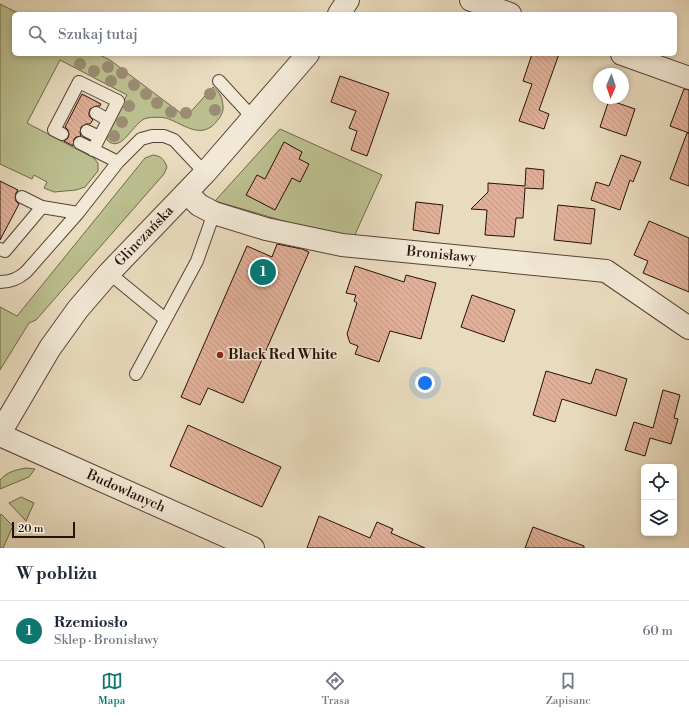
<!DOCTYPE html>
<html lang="pl">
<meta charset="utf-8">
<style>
:root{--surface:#fff;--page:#f2f2f3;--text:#1f2937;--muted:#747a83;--line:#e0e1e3;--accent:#0f766e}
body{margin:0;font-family:"Libre Bodoni",serif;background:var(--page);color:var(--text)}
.controls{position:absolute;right:12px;bottom:12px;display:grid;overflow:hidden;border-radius:6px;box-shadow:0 2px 6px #0003}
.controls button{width:36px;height:36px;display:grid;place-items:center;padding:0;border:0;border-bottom:1px solid var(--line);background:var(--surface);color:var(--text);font:20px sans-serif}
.compass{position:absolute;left:593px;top:68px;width:36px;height:36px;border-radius:50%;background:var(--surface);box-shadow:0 2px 6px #0003;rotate:182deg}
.scale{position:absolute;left:12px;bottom:10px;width:63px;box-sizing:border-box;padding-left:4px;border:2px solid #261007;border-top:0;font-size:11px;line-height:14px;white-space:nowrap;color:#261007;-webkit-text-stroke:3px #f1e8d5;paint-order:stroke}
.you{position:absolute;left:425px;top:383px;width:14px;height:14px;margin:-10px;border:3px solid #fff;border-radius:50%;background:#1a73e8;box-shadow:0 0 0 6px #1a73e833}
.badge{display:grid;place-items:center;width:26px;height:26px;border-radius:50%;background:var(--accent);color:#fff;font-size:13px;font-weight:700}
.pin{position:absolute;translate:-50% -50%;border:2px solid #fff;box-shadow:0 1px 4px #0006}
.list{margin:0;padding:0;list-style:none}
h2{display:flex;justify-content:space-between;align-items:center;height:52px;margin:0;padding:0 16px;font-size:17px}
h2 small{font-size:13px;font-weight:400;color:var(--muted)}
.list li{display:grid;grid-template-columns:26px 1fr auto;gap:12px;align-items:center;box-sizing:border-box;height:60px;padding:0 16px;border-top:1px solid var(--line)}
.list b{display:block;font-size:15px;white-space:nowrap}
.list p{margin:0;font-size:13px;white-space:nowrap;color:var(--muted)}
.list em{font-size:13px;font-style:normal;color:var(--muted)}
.icon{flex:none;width:22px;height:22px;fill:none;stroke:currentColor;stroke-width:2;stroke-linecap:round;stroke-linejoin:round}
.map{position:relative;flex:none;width:689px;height:548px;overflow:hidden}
.search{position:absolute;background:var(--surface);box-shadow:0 2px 6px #0003;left:12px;right:12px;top:12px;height:44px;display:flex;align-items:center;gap:10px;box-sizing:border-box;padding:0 14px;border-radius:6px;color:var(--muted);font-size:15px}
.sheet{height:112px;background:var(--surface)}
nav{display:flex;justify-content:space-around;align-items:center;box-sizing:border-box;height:56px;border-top:1px solid var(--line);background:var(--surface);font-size:11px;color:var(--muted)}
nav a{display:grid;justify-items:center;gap:2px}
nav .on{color:var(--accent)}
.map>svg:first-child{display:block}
</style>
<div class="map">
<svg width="689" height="548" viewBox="0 0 689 548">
<defs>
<pattern id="building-back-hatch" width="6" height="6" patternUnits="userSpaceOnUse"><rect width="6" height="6" fill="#e2b098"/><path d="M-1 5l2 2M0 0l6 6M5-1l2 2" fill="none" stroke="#c29682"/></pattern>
</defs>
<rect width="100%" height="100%" fill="#e9dbbe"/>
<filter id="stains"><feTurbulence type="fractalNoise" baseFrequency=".005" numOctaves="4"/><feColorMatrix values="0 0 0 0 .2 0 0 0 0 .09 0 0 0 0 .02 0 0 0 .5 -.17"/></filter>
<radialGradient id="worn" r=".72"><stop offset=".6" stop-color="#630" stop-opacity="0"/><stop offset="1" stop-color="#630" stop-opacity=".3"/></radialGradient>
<path fill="#bbbe8e" stroke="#70674a" d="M 0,4 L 20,14 L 14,14 L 14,54 L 98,54 L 110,60 L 186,117 L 213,87 C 220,93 222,96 223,106 C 224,112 220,118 216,122 C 214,124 212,127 209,128 C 196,136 179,122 166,118 C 161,117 152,117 147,118 C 133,121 122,155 107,140 L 107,132 L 127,95 L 60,60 L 27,123 L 94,158 L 98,163 L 98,171 L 85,187 L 76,190 L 54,192 L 44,188 L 47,182 L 34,175 L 32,179 L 0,164 Z
M 280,129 L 382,175 L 352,241 L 215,201 Z
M 153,155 C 161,156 164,159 167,167 L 164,174 L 36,320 L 29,323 L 0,370 L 0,307 L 17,316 L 145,158 Z
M 26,468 L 35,469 L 29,477 L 0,489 L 0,480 C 7,472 15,470 26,468 Z
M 21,497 L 34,503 L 26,521 L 9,503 Z
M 1,514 L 13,526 L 3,548 L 0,548 L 0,515 Z"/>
<path fill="url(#building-back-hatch)" stroke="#261007" d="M 532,54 L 559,54 L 539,110 L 549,114 L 544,129 L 519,121 L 532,84 L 523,81 Z
M 340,76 L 389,93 L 367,156 L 351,150 L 357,131 L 349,128 L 356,111 L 331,102 Z
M 684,89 L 689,90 L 689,133 L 670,126 Z
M 82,94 L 101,104 L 100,106 L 96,106 L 90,109 L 89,113 L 89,116 L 93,120 L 90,124 L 86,124 L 81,127 L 80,132 L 81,136 L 76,137 L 74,139 L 73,146 L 64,141 L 68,138 L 69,134 L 68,130 L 65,127 Z
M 609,100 L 635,109 L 626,136 L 600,127 Z
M 687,133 L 689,133 L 689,186 L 670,179 Z
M 284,142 L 302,152 L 299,159 L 309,164 L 300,182 L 292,178 L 275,210 L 246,195 L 257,175 L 265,179 Z
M 621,155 L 641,162 L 633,182 L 630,180 L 620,210 L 591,200 L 596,182 L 609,186 Z
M 526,168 L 544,170 L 543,189 L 525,188 L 523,218 L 516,218 L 514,237 L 485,235 L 487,210 L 471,209 L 488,192 L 488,183 L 525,186 Z
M 0,181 L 18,190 L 16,193 L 15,197 L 16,201 L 19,204 L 0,240 Z
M 416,202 L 443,205 L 439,234 L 413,230 Z
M 558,205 L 595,209 L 591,244 L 554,240 Z
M 649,221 L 689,238 L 689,292 L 643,273 L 648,261 L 634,255 Z
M 277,244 L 302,249 L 309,252 L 243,403 L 208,388 L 200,405 L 181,397 L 247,246 L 272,257 Z
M 355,266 L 404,282 L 406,275 L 436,283 L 421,339 L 390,331 L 379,362 L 355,354 L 358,346 L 350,343 L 347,334 L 357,303 L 354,301 L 356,295 L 346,293 Z
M 472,295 L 515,310 L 504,342 L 461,327 Z
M 596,369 L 627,379 L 616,416 L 562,399 L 555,422 L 533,415 L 546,371 L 591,384 Z
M 663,390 L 680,395 L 674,418 L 678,419 L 671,444 L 650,438 L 645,456 L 625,450 L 634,422 L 653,428 Z
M 188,425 L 281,467 L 262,507 L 170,466 Z
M 319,516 L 370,538 L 377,522 L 393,529 L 391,533 L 425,548 L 307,548 Z
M 533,527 L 584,546 L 584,548 L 525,548 Z"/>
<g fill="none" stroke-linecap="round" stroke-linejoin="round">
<g stroke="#574335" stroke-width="14">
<path id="service" d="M 219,81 L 253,118
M 96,113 L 108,120
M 87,131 L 99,137
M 62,134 L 54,130 L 79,82 L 118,101 L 93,150
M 80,143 L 118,162
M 22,197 L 42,207 L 78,213
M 0,249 L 5,251 L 42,207
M 109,273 L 165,319
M 0,282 C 11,282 18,279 26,272 L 78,213 L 118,162 L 141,139 L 152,136 L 164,136 L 174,140 L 205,173
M 136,374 L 197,261 L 214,213"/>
</g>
<g stroke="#574335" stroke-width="24">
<g id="minor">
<path d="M 471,0 L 510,14"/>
<path d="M 622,54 L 689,78"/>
<path id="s1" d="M 187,193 L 199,205 L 214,213 L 266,229 L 342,245 L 606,271 L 689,328"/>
</g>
</g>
<g stroke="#574335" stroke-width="24">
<g id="tertiary">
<path d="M 339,14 L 348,0"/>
<path id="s2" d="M 0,433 L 50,348 L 78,309 L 109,273 L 205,173 L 308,54"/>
<path id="s3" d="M 0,435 L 253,548"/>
</g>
</g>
<use href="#service" stroke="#f1e8d5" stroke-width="12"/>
<use href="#minor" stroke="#f1e8d5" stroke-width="22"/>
<use href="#tertiary" stroke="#f1e8d5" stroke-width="22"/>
</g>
<g fill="#9a8d73">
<circle cx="80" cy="64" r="6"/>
<circle cx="108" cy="67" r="6"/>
<circle cx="94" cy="71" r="6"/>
<circle cx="122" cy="73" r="6"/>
<circle cx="111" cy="81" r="6"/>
<circle cx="134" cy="85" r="6"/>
<circle cx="146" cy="94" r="6"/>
<circle cx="210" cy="94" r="6"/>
<circle cx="157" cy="103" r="6"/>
<circle cx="129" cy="106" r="6"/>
<circle cx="215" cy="110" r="6"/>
<circle cx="171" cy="112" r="6"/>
<circle cx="186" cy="113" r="6"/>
<circle cx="122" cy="122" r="6"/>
<circle cx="114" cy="136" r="6"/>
</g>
<circle fill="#8f2418" stroke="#f1e8d5" stroke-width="1.5" cx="220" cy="355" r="4"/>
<g text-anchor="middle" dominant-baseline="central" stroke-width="3" stroke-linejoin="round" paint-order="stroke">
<g font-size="14" fill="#261007" stroke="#f1e8d5">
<text stroke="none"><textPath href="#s2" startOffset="245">Glinczańska</textPath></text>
<text stroke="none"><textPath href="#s1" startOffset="266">Bronisławy</textPath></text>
<text stroke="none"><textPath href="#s3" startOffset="138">Budowlanych</textPath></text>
</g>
<g font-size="14" font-weight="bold" fill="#261007" stroke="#f1e8d5" text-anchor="start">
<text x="228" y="355">Black Red White</text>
</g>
</g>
<rect width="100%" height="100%" filter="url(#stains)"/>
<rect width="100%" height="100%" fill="url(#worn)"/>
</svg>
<div class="controls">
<button><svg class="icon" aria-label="locate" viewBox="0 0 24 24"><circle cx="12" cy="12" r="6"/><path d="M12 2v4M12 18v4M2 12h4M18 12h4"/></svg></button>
<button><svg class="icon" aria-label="layers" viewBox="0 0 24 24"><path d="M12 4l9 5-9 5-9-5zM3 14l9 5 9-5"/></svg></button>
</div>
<svg class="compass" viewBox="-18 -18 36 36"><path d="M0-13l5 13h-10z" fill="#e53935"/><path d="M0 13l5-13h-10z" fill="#747a83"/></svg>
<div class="scale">20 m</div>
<div class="you"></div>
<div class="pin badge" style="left:263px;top:272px">1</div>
<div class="search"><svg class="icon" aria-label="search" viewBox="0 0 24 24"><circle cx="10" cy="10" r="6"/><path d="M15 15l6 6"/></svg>Szukaj tutaj</div>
</div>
<section class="sheet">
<h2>W pobliżu<small></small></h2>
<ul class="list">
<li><span class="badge">1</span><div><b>Rzemiosło</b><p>Sklep · Bronisławy</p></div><em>60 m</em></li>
</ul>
</section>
<nav>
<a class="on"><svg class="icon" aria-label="map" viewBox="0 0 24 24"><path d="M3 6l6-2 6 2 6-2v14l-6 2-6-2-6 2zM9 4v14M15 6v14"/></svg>Mapa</a>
<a><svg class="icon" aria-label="directions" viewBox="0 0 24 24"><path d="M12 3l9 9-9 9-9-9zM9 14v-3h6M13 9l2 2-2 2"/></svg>Trasa</a>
<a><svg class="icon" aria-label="saved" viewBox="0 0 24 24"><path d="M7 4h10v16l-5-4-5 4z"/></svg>Zapisane</a>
</nav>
